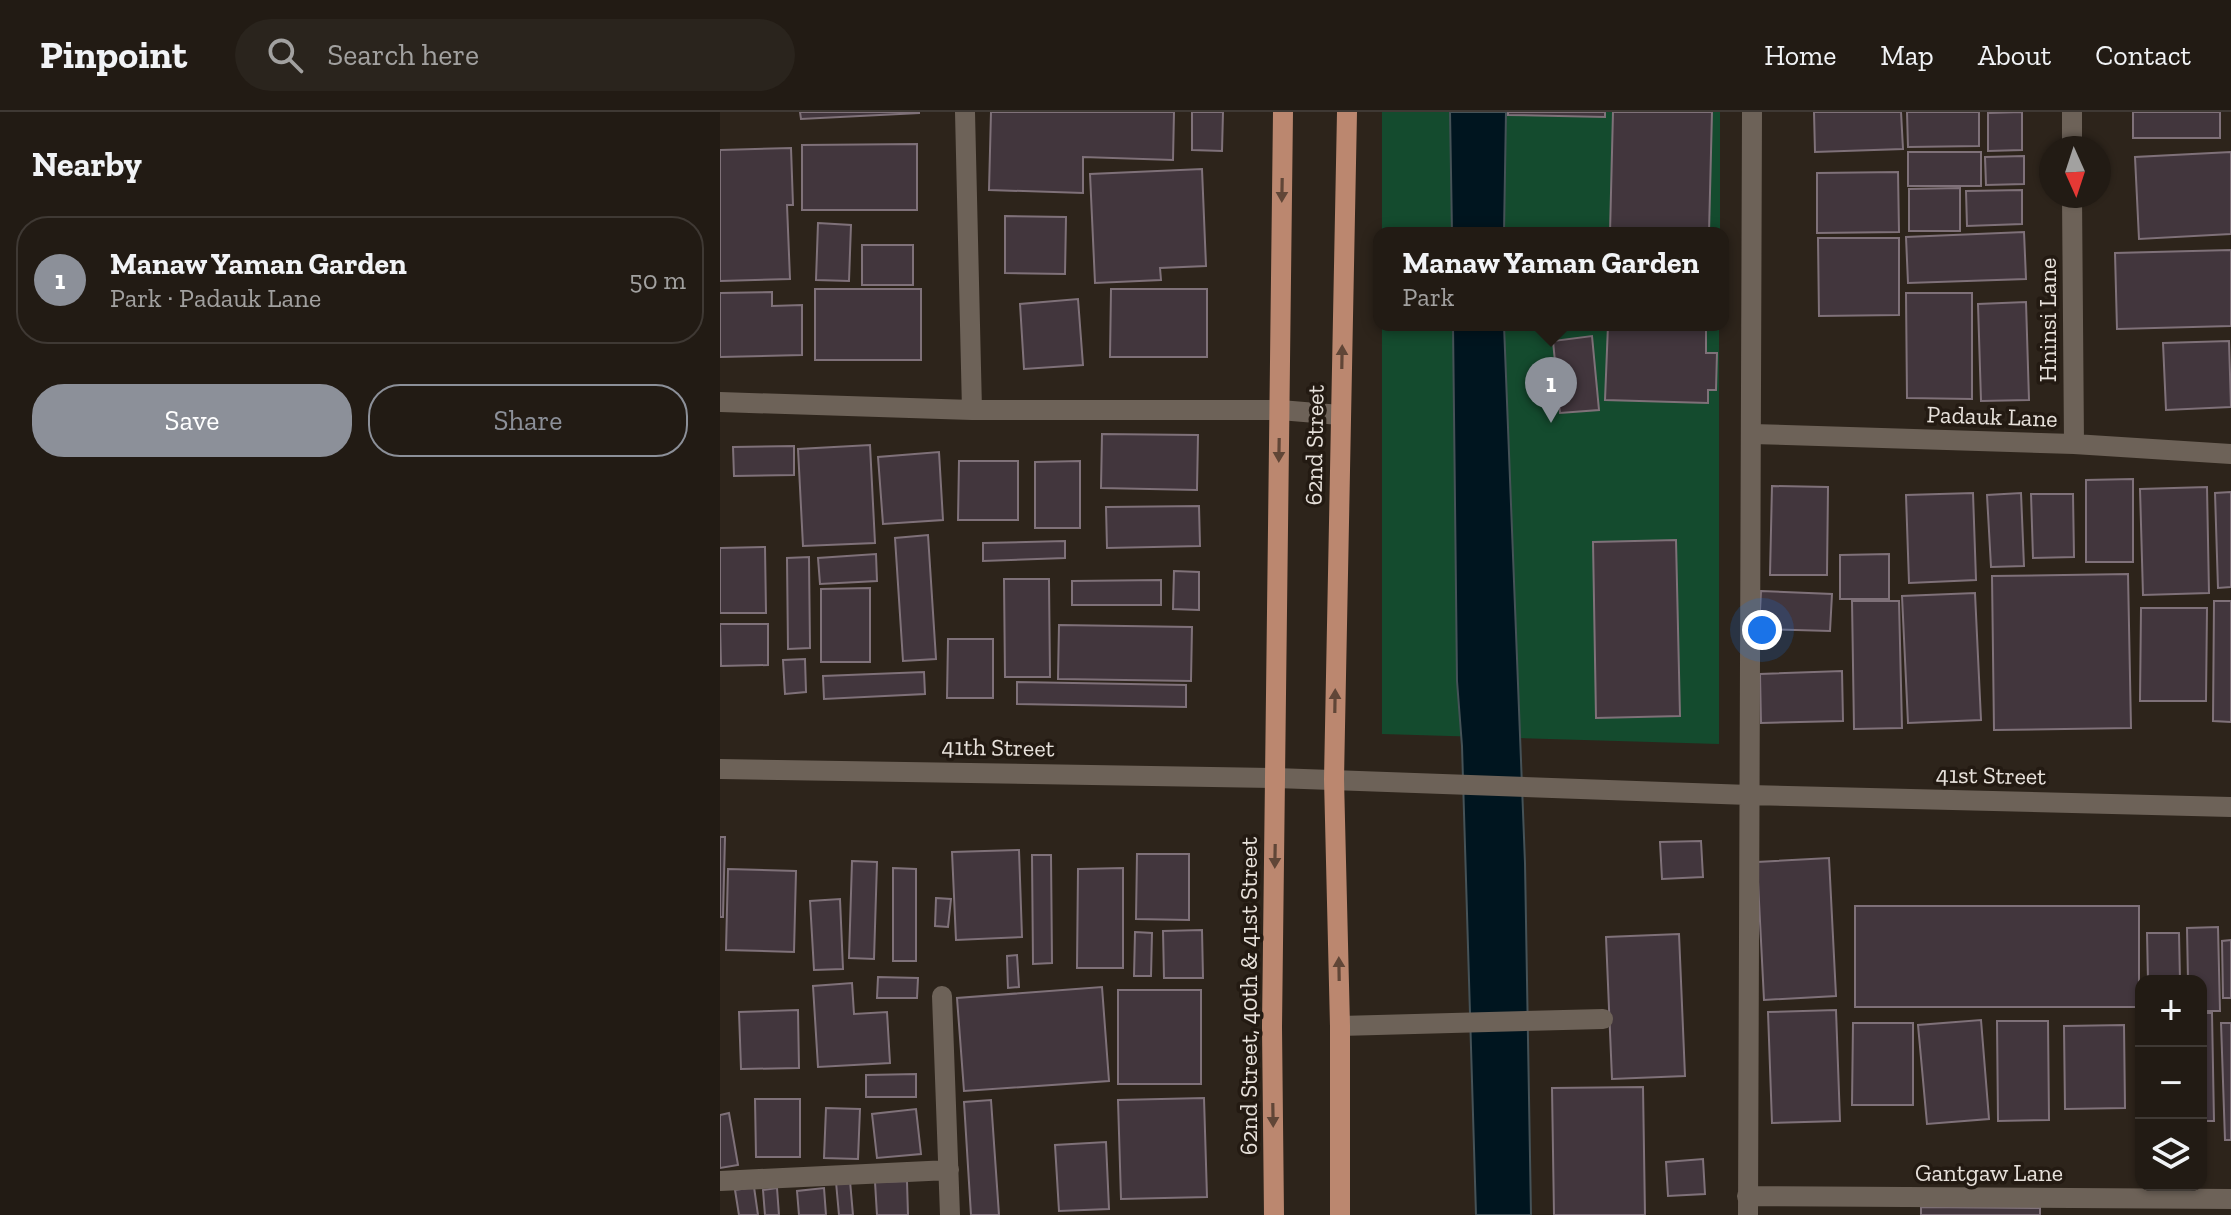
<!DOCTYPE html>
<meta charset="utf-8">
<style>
:root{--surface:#221b14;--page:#2a241d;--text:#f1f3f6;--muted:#a2a1a0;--line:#3f3934;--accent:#8c9099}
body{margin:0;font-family:"Zilla Slab",serif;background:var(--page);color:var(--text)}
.controls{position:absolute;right:24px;bottom:24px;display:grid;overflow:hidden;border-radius:16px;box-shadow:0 2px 6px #0004}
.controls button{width:72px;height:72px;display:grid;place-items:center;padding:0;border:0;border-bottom:2px solid var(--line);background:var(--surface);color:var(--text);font:40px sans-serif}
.compass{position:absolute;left:1319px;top:24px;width:72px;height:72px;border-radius:50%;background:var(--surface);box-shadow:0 2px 6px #0004;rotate:177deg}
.you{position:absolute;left:1042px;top:518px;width:28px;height:28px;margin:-20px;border:6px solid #fff;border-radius:50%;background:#1a73e8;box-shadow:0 0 0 12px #1a73e833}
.badge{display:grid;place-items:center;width:52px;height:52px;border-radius:50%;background:var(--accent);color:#fff;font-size:26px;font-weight:700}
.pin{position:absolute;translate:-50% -66px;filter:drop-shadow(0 2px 4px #0008)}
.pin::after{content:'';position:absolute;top:42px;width:28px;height:24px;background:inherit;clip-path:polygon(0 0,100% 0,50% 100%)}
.popup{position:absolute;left:653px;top:115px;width:356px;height:104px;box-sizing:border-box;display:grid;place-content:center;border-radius:16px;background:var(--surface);filter:drop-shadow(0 2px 6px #0005);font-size:26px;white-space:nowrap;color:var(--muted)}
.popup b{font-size:30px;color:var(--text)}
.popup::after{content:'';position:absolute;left:50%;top:100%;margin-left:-16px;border:16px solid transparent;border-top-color:var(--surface)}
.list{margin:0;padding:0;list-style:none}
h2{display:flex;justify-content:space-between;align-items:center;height:104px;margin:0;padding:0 32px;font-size:34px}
h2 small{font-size:26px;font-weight:400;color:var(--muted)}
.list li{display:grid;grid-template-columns:52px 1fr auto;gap:24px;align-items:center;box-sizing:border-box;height:128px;margin:0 16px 16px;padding:0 16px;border:2px solid var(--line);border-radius:32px}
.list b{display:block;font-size:30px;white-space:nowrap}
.list p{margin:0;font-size:26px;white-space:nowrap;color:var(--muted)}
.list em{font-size:26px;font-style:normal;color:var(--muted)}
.actions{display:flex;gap:16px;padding:24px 32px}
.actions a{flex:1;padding:18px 0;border:2px solid var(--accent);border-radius:32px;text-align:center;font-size:28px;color:var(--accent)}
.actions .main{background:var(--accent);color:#fff}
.icon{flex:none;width:44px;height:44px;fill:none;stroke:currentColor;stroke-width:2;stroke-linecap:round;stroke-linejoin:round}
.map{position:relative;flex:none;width:1511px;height:1103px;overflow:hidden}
header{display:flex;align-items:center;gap:48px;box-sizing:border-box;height:112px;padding:0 40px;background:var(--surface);border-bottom:2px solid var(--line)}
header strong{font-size:38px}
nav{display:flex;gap:44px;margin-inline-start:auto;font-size:28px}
.search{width:560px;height:72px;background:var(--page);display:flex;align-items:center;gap:20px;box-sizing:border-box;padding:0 28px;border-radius:44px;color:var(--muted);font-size:30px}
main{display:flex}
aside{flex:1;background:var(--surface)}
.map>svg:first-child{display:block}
</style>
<header>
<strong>Pinpoint</strong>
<div class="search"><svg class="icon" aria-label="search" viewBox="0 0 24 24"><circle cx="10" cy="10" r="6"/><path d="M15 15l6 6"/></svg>Search here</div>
<nav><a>Home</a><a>Map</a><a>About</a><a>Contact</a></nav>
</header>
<main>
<aside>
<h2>Nearby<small></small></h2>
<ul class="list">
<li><span class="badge">1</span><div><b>Manaw Yaman Garden</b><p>Park · Padauk Lane</p></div><em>50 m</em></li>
</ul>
<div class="actions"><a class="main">Save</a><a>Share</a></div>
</aside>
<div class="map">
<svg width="1511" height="1103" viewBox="0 0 1511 1103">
<rect width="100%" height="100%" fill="#2d241b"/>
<path fill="#144b2e" d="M 662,0 L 1000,0 L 1000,121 L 662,121 Z
M 662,213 L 999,213 L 999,632 L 662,622 Z"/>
<path fill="#00151f" stroke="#455257" stroke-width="2" d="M 730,0 L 786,0 L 784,121 L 732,121 Z
M 733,213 L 784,213 L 805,751 L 811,1103 L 756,1103 L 742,634 L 737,569 Z"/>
<path fill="#42363d" stroke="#7f7179" stroke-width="2" d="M 80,0 L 199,0 L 199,1 L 81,7 Z
M 271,0 L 454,0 L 453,48 L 363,45 L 363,81 L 269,78 Z
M 472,0 L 503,0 L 502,39 L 472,38 Z
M 788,0 L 885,0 L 885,5 L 788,3 Z
M 893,0 L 992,0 L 989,121 L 890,121 Z
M 1094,0 L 1181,0 L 1183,37 L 1095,40 Z
M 1187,0 L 1259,0 L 1259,34 L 1188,35 Z
M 1302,0 L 1302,38 L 1268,39 L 1268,1 Z
M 1413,0 L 1500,0 L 1500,26 L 1413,26 Z
M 197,32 L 197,98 L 82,98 L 82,33 Z
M 71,36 L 73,93 L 67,93 L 70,167 L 0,169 L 0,38 Z
M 1188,40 L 1261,40 L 1261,74 L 1188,74 Z
M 1511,40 L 1511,122 L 1419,127 L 1415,45 Z
M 1304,44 L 1304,72 L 1266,73 L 1265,45 Z
M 482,57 L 486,154 L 440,156 L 441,168 L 375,171 L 370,62 Z
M 1178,60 L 1179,120 L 1097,121 L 1097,61 Z
M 1240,76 L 1240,119 L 1189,119 L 1189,77 Z
M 1302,78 L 1302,112 L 1247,114 L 1246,79 Z
M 285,104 L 346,105 L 345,162 L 285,161 Z
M 98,111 L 131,113 L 129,169 L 96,168 Z
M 1304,120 L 1306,167 L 1188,171 L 1186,125 Z
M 1098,126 L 1179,126 L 1179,203 L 1099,204 Z
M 142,133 L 193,133 L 193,173 L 142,173 Z
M 1511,138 L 1511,214 L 1397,217 L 1395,141 Z
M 95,177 L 201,177 L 201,248 L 95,248 Z
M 391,177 L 487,177 L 487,245 L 390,245 Z
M 52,180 L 52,194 L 82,193 L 82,243 L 0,245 L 0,181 Z
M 1186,181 L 1252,181 L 1252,287 L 1187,286 Z
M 358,187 L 363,253 L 304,257 L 300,192 Z
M 1306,190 L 1309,288 L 1261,289 L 1258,192 Z
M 888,213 L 986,213 L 986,241 L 997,241 L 996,278 L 988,278 L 988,291 L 885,288 Z
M 872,224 L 879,298 L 840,301 L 833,229 Z
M 1509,229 L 1511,295 L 1446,298 L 1443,231 Z
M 382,322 L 478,323 L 477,378 L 381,376 Z
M 150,333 L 155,431 L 83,434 L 78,337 Z
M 74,334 L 74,363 L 14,364 L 13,335 Z
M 219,340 L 223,408 L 163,412 L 158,345 Z
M 239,349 L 298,349 L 298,408 L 238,408 Z
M 360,349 L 360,416 L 315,416 L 315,350 Z
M 1413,367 L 1413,450 L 1366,450 L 1366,368 Z
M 1052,374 L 1108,375 L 1107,463 L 1050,463 Z
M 1487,375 L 1489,481 L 1423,483 L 1420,377 Z
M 1511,380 L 1511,475 L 1498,476 L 1495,381 Z
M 1253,381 L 1256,468 L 1189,471 L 1186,383 Z
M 1301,381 L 1304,454 L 1271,455 L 1267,383 Z
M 1311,382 L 1353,382 L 1354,445 L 1313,446 Z
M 479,394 L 480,434 L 387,436 L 386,395 Z
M 208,423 L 216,547 L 183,549 L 175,426 Z
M 956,428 L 960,604 L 876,606 L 873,430 Z
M 345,429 L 345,446 L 263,449 L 263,431 Z
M 45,435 L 46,501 L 0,501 L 0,436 Z
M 156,442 L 157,469 L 100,472 L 98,446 Z
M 1169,442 L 1169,487 L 1120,487 L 1120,443 Z
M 89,445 L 90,536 L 68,537 L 67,446 Z
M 454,459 L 479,460 L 479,498 L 453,497 Z
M 1408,462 L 1411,616 L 1274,618 L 1272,464 Z
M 284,467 L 329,467 L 330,565 L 285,565 Z
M 441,468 L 441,493 L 352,493 L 352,469 Z
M 150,476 L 150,550 L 101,550 L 101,477 Z
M 1041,479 L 1112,482 L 1110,519 L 1039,517 Z
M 1255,481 L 1261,608 L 1188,611 L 1182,484 Z
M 1132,489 L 1179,489 L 1182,616 L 1134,617 Z
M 1494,489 L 1511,489 L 1511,610 L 1493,609 Z
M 1421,496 L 1487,496 L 1486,589 L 1420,589 Z
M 0,512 L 48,512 L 48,553 L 1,554 Z
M 339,513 L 472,515 L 471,569 L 338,567 Z
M 228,527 L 273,527 L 273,586 L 227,586 Z
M 85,547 L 86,580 L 65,582 L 63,548 Z
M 1122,559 L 1123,609 L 1041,611 L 1040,562 Z
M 204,560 L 205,582 L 104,587 L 103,564 Z
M 297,570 L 466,573 L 466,595 L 297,592 Z
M 0,725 L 5,725 L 3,805 L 0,805 Z
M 981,729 L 983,765 L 942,767 L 940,730 Z
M 299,738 L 302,825 L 236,828 L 232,740 Z
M 417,742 L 469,742 L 469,808 L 416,807 Z
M 312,743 L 331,743 L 332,851 L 313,852 Z
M 1109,746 L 1116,884 L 1044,888 L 1037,750 Z
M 132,749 L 157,750 L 154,847 L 129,846 Z
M 173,756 L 196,757 L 196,849 L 173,849 Z
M 403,756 L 403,856 L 357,856 L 358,757 Z
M 8,757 L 76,759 L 74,840 L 6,838 Z
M 216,786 L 231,787 L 228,815 L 215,814 Z
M 120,787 L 123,857 L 94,858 L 90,789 Z
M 1135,794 L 1419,794 L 1419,895 L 1135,895 Z
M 1498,815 L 1500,899 L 1481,899 L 1481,869 L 1468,869 L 1467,816 Z
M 482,818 L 483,866 L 444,866 L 443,819 Z
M 415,820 L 432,821 L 431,864 L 414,864 Z
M 1427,821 L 1459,821 L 1460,869 L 1428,869 Z
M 959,822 L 965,964 L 892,967 L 886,825 Z
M 1511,828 L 1511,886 L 1503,886 L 1502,829 Z
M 297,843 L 299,875 L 288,876 L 287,844 Z
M 158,865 L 198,866 L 197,886 L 157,886 Z
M 132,871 L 134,902 L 167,900 L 170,951 L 98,955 L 93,874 Z
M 382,875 L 389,969 L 244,979 L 237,886 Z
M 398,878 L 481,878 L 481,972 L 398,972 Z
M 78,898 L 79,956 L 21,957 L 19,900 Z
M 1116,898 L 1120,1009 L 1052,1011 L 1048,900 Z
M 1481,901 L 1492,901 L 1494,1009 L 1481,1009 Z
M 1261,908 L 1269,1007 L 1207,1012 L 1198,913 Z
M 1277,909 L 1328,909 L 1329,1008 L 1278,1009 Z
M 1133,911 L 1193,911 L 1193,993 L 1132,993 Z
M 1501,911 L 1511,911 L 1511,1028 L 1505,1028 Z
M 1404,913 L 1405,996 L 1345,997 L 1344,914 Z
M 196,962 L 196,985 L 146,985 L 146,963 Z
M 923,975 L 925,1103 L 834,1103 L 832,976 Z
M 484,986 L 487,1085 L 401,1087 L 398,988 Z
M 35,987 L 80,987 L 80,1045 L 36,1045 Z
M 271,988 L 279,1103 L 251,1103 L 244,990 Z
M 106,996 L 140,997 L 138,1047 L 104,1046 Z
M 196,997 L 201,1042 L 157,1046 L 152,1002 Z
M 9,1001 L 18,1053 L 0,1056 L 0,1003 Z
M 386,1030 L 389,1097 L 339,1099 L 335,1033 Z
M 983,1047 L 985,1082 L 948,1084 L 946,1050 Z
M 130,1069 L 133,1103 L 119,1103 L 116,1070 Z
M 187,1069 L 188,1103 L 157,1103 L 155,1070 Z
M 34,1075 L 38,1103 L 19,1103 L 15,1078 Z
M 57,1076 L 59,1103 L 45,1103 L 43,1078 Z
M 104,1076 L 106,1103 L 79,1103 L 77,1079 Z
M 1201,1095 L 1320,1096 L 1320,1103 L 1201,1103 Z"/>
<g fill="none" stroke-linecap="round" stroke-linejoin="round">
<path stroke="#6d6258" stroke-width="20" d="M 245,0 L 252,298
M 1352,0 L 1352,36
M 1352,84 L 1354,332
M 0,290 L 252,298 L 560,298 L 620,303
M 1032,322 L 1354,332 L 1511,342
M 0,657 L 556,666 L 1029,683 L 1511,695
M 222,884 L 230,1103
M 620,914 L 883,907
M 0,1069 L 229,1058
M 1027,1084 L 1511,1087
M 1028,1103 L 1032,0"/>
<path stroke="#bb876f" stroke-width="20" d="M 554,1103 L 552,915 L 563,0
M 620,1103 L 620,914 L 614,667 L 627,0"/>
</g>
<defs><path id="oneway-solid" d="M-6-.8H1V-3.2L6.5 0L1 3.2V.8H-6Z" transform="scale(2)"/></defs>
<g fill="#604637">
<use href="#oneway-solid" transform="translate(562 78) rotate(91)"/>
<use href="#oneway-solid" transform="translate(622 245) rotate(-89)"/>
<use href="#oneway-solid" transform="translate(559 338) rotate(91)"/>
<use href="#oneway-solid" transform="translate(615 589) rotate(-89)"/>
<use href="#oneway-solid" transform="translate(555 744) rotate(91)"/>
<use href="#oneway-solid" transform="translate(619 857) rotate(-91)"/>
<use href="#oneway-solid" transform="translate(553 1003) rotate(89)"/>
</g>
<g text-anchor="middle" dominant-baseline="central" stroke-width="7" stroke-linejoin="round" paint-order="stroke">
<g font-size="24" fill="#e7e1db" stroke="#231a12">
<text transform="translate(1327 208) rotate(-90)">Hninsi Lane</text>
<text transform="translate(1272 304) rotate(2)">Padauk Lane</text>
<text transform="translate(594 333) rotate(-89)">62nd Street</text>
<text transform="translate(278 635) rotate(1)">41th Street</text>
<text transform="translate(1271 663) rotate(1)">41st Street</text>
<text transform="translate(528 884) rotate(-90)">62nd Street, 40th &amp; 41st Street</text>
<text x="1269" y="1060">Gantgaw Lane</text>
</g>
</g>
</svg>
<div class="controls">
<button>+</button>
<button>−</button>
<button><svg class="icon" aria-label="layers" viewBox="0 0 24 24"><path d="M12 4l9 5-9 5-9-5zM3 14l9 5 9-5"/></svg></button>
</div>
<svg class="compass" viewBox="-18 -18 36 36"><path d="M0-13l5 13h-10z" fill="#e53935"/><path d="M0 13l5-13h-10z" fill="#a2a1a0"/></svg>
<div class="you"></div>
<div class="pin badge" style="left:831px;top:311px">1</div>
<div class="popup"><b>Manaw Yaman Garden</b>Park</div>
</div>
</main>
